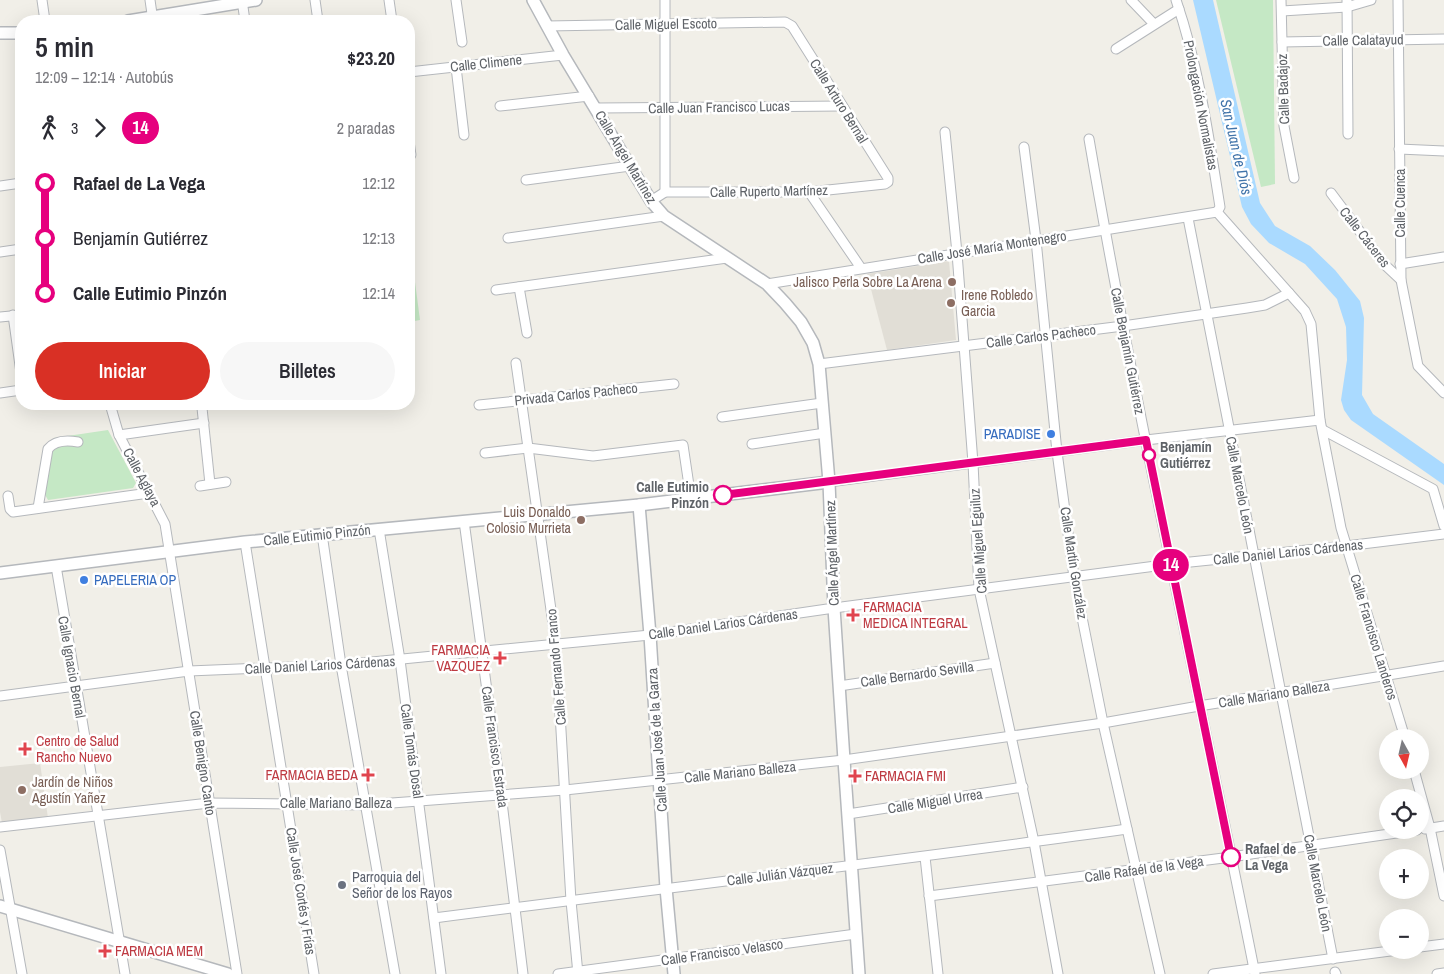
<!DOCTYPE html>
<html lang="es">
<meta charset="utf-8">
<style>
:root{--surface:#fff;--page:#f7f7f7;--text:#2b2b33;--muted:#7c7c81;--accent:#d93025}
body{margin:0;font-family:"Archivo Narrow",sans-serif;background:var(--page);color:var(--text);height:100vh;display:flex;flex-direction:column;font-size:19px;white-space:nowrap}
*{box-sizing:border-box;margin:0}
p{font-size:16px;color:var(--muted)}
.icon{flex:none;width:28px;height:28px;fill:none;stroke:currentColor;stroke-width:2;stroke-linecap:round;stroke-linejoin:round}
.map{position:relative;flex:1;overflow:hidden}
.side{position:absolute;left:15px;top:15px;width:400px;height:395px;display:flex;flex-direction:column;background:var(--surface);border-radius:20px;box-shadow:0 5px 20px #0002}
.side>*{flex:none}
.badge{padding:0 10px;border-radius:16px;font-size:18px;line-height:32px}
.needle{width:32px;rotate:172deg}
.fabs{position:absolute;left:1379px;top:729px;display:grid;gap:10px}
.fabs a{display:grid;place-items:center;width:50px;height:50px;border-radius:50%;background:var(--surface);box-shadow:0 5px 20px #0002;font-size:25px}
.map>.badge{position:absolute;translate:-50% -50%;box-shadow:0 0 0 2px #fff}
.legs{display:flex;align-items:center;gap:8px;height:55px;padding:0 20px;font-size:16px}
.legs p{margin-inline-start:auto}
.head{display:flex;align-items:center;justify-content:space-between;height:85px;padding:0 20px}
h1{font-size:28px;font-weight:600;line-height:38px}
.action{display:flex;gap:10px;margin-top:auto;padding:10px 20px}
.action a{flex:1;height:58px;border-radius:30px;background:var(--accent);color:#fff;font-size:20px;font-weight:600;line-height:58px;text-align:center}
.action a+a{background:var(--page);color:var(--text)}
ul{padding:0 20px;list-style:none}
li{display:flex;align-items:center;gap:18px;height:55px;font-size:19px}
li i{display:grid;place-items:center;width:8px;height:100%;margin:0 6px;background:currentColor}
li i::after{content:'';width:12px;height:12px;margin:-6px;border:4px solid;border-radius:50%;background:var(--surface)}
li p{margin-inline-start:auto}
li:first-child i{background:linear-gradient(#0000 50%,currentColor 0)}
li:last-child i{background:linear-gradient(currentColor 50%,#0000 0)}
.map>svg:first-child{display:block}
.education{fill:#e1ded6}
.green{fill:#c5e8c5}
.water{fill:#aadaff}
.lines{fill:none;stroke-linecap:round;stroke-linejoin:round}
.minor-casing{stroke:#b5b8bc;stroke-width:11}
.tertiary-casing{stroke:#b5b8bc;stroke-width:14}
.minor{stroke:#fff;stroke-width:9}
.tertiary{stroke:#fff;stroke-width:11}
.line-1-casing{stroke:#fff;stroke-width:11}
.line-1{stroke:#e6007e;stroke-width:8}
.education-dot{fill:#8d6e63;stroke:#fff;stroke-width:2}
.shop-dot{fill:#3f7fe0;stroke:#fff;stroke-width:2}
.stop-1-dot{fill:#fff;stroke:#e6007e;stroke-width:2.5}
.health-dot{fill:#e0444e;stroke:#fff;stroke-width:2}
.worship-dot{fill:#6b7280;stroke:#fff;stroke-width:2}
.labels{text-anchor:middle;stroke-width:5;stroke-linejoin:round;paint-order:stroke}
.street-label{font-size:14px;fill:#5f6368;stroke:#fff}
.education-label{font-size:14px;fill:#785e54;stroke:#fff;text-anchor:end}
.shop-label{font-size:14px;fill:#366cbe;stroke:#fff;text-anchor:end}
.stop-label{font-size:14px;font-weight:bold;fill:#5f6368;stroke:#fff;text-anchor:start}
.health-label{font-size:14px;fill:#be3a42;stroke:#fff;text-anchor:start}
.worship-label{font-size:14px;fill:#5b616d;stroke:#fff;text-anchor:start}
.water-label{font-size:15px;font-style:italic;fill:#4174aa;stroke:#fff}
</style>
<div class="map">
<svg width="1444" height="974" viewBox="0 0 1444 974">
<rect width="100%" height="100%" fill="#f1efe8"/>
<g class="education">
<path d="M949 261 956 340 887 350 867 274Z"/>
<path d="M40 763 48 818 2 823 0 812V767Z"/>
</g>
<g class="green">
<path d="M1216 0H1273L1275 184 1261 187Z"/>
<path d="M415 282 420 320 409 322V283Z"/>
<path d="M108 430 136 483 133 488 48 500 44 493 54 438Z"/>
</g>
<path class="water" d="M1193 0H1213L1260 203 1275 226 1310 246 1335 270 1360 301 1364 318 1362 395 1373 414 1444 464V485L1351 420 1344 410 1341 400 1347 360 1346 327 1337 299 1305 264 1269 243 1251 224 1242 207Z"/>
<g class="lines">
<defs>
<g id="minor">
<path d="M42 0 45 21"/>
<path d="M150 0 153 21"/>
<path d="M242 0 245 21"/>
<path d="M315 0 318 21"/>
<path d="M389 0 392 21"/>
<path d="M456 0 462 42"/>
<path d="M665 0V192"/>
<path d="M1131 0 1154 24"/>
<path d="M1176 0C1199 67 1209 138 1220 207L1217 212"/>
<path d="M1281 0 1284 126 1294 178"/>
<path d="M1347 0 1348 134"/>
<path d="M1398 0 1401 280 1418 366 1444 393"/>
<path d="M1282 11 1347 7 1371 0"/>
<path d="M547 26 785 22 792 26 888 178V182L885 184 809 192H665L651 201"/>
<path d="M1282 42 1444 39"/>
<path d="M1116 49 1179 9"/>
<path d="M456 67 464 135"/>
<path d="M409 72 563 55"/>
<path d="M500 106 589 96"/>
<path d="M597 108 842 106"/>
<path d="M945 132 957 253 973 463 979 589 1034 842 1058 974"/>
<path d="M1089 139C1137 419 1200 696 1255 974"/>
<path d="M409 141 411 155"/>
<path d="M1024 147 1036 240 1057 452 1074 577 1103 723 1160 974"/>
<path d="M1399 149 1444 151"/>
<path d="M526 180 630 166"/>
<path d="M0 186 21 183"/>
<path d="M809 192 861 268"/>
<path d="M1331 193 1385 265 1401 280"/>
<path d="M1217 212 1305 311 1311 324 1320 420 1341 528 1405 738"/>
<path d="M1188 218 1333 959"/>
<path d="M508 238 664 216"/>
<path d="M0 252 21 249"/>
<path d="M1400 264 1444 257"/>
<path d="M767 284 1217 212"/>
<path d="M519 287 527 333"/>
<path d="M496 290 727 258"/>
<path d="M13 315 21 373"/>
<path d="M0 317 21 315"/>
<path d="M516 363 556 645 571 901 578 974"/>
<path d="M819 364 1123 326 1247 308 1265 305 1289 293"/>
<path d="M0 393 21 390"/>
<path d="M110 404 119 435 165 524 237 974"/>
<path d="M479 405 674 384"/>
<path d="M202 408 210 484"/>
<path d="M722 417 822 403"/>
<path d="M1323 430 1433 489 1444 526"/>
<path d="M119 435 204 423"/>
<path d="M752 444 825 433"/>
<path d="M485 453 528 448 593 456 683 445 691 499"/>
<path d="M829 482 1146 440 1320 420"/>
<path d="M200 486 226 482"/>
<path d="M8 496 10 509 13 512 149 493"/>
<path d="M38 508 48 449C55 440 67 440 78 442"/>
<path d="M464 521 501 794 523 974"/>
<path d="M379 529 400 660 441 974"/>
<path d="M322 534 341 665 395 974"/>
<path d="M245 542 314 974"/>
<path d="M56 566 125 974"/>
<path d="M839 686 995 663"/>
<path d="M0 696 189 671 341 665 650 635 834 608 1171 564 1346 546 1444 534"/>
<path d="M1414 770 1430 828 1444 896"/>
<path d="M848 814 1023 787"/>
<path d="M0 827 209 803 365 805 419 801 565 790 844 760 1103 723 1199 706 1444 666"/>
<path d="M1425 829 1444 826"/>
<path d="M0 850 22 974"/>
<path d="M925 857 938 974"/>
<path d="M929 896 1231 857 1417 830"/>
<path d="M434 918C665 888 896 861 1127 829"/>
<path d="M1420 947 1444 944"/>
<path d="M1335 972 1336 974"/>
<path d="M558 974 856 934"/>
<path d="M1213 974 1398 950"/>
<path d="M1437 974 1444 973"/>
</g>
<g id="tertiary">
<path d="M533 0 563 55 651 201 664 216 767 284 785 303 801 322 813 343 819 364 829 482 834 608 844 760 859 974"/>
<path d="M128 21 256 0"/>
<path d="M0 33H21"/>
<path d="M639 505 650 635 666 888 674 974"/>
<path d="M0 573 245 542 639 505 829 482"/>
<path d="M0 906 228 974"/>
</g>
</defs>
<use href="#minor" class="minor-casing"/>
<use href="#tertiary" class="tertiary-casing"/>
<use href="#minor" class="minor"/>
<use href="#tertiary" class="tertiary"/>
</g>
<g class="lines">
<defs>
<path id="line-1" d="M723 495 1146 440 1231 857"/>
</defs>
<use href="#line-1" class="line-1-casing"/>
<use href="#line-1" class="line-1"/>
</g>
<g class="education-dot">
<circle cx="952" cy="282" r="5"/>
<circle cx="951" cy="303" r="5"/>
<circle cx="581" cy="520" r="5"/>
<circle cx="22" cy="790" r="5"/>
</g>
<g class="shop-dot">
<circle cx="1051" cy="434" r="5"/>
<circle cx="84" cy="580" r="5"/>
</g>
<g class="stop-1-dot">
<circle cx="1149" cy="455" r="6"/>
<circle cx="723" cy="495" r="9"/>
<circle cx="1231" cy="857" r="9"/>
</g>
<g class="health-dot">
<path d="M850.5 607.5h5v5h5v5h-5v5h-5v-5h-5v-5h5z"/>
<path d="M497.5 650.5h5v5h5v5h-5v5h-5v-5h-5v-5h5z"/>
<path d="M22.5 741.5h5v5h5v5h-5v5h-5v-5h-5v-5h5z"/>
<path d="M365.5 767.5h5v5h5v5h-5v5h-5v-5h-5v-5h5z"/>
<path d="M852.5 768.5h5v5h5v5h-5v5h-5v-5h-5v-5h5z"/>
<path d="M102.5 943.5h5v5h5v5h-5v5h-5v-5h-5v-5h5z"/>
</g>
<circle class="worship-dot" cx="342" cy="885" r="5"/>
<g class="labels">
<g class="street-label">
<text transform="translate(666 24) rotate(-1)" y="5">Calle Miguel Escoto</text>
<text transform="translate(1363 40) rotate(-1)" y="5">Calle Calatayud</text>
<text transform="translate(486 63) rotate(-6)" y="5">Calle Climene</text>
<text transform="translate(1283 89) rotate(-92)" y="5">Calle Badajoz</text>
<text transform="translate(839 101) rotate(58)" y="5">Calle Arturo Bernal</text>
<text transform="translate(1201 105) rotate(79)" y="5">Prolongación Normalistas</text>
<text transform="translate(719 107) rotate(-1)" y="5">Calle Juan Francisco Lucas</text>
<text transform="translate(626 157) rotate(59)" y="5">Calle Ángel Martínez</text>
<text transform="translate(769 191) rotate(-1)" y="5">Calle Ruperto Martínez</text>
<text transform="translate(1400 203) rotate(-90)" y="5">Calle Cuenca</text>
<text transform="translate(1365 237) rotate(52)" y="5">Calle Cáceres</text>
<text transform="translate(992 247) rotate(-9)" y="5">Calle José María Montenegro</text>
<text transform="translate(1041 336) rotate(-7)" y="5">Calle Carlos Pacheco</text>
<text transform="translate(1128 351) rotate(79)" y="5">Calle Benjamín Gutiérrez</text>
<text transform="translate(576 394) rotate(-6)" y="5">Privada Carlos Pacheco</text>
<text transform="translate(142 477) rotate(62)" y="5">Calle Aglaya</text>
<text transform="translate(1240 485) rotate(79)" y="5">Calle Marcelo León</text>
<text transform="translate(317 535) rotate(-6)" y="5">Calle Eutimio Pinzón</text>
<text transform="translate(978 541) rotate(-94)" y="5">Calle Miguel Eguiluz</text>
<text transform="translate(1288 552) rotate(-6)" y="5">Calle Daniel Larios Cárdenas</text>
<text transform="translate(832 553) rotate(-92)" y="5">Calle Ángel Martínez</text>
<text transform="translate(1074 563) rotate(81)" y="5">Calle Martín González</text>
<text transform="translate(723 624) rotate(-8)" y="5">Calle Daniel Larios Cárdenas</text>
<text transform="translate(1374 637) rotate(73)" y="5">Calle Francisco Landeros</text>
<text transform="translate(320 665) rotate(-3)" y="5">Calle Daniel Larios Cárdenas</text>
<text transform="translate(72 667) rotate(80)" y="5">Calle Ignacio Bernal</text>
<text transform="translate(556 667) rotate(-95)" y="5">Calle Fernando Franco</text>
<text transform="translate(917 674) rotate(-8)" y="5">Calle Bernardo Sevilla</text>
<text transform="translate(1274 694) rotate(-9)" y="5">Calle Mariano Balleza</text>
<text transform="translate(657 740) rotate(-94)" y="5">Calle Juan José de la Garza</text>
<text transform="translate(495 747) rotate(82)" y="5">Calle Francisco Estrada</text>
<text transform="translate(412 751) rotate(82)" y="5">Calle Tomás Dosal</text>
<text transform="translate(203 763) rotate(81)" y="5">Calle Benigno Canto</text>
<text transform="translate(740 772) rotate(-6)" y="5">Calle Mariano Balleza</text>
<text transform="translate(935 801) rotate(-9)" y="5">Calle Miguel Urrea</text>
<text x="336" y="808">Calle Mariano Balleza</text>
<text transform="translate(1144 869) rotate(-8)" y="5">Calle Rafaél de la Vega</text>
<text transform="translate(780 874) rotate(-7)" y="5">Calle Julián Vázquez</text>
<text transform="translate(1318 883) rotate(79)" y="5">Calle Marcelo León</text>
<text transform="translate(301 891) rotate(81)" y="5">Calle José Cortés y Frías</text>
<text transform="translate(722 952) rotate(-8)" y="5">Calle Francisco Velasco</text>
</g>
<g class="education-label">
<text x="942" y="287">Jalisco Perla Sobre La Arena</text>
<text x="961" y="300" text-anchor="start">Irene Robledo<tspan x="961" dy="16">Garcia</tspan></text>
<text x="571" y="517">Luis Donaldo<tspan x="571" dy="16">Colosio Murrieta</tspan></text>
<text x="32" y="787" text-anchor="start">Jardín de Niños<tspan x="32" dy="16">Agustín Yañez</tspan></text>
</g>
<g class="shop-label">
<text x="1041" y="439">PARADISE</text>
<text x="94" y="585" text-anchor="start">PAPELERIA OP</text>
</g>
<g class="stop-label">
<text x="1160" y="452">Benjamín<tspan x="1160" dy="16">Gutiérrez</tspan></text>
<text x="709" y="492" text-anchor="end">Calle Eutimio<tspan x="709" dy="16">Pinzón</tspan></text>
<text x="1245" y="854">Rafael de<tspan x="1245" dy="16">La Vega</tspan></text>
</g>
<g class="health-label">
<text x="863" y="612">FARMACIA<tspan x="863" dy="16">MEDICA INTEGRAL</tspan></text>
<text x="490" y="655" text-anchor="end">FARMACIA<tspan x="490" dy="16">VAZQUEZ</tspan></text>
<text x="36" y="746">Centro de Salud<tspan x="36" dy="16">Rancho Nuevo</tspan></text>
<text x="358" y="780" text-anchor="end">FARMACIA BEDA</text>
<text x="865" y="781">FARMACIA FMI</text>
<text x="115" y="956">FARMACIA MEM</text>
</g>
<g class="worship-label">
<text x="352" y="882">Parroquia del<tspan x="352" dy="16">Señor de los Rayos</tspan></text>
</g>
<g class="water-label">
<text transform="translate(1236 147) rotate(77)" y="5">San Juan de Diós</text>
</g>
</g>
</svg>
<div class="fabs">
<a><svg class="needle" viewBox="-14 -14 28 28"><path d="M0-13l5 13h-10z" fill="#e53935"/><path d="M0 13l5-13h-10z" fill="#7c7c81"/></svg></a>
<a><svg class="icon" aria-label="locate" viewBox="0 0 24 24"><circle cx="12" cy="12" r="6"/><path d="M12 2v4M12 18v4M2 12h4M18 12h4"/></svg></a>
<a>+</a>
<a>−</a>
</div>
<b class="badge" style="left:1171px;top:565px;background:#e6007e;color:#fff">14</b>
<section class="side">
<div class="head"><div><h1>5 min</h1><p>12:09 – 12:14 · Autobús</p></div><b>$23.20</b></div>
<div class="legs"><svg class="icon" aria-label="walk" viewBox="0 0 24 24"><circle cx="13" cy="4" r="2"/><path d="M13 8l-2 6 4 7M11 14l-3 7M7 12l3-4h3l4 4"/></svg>3<svg class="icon" aria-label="forward" viewBox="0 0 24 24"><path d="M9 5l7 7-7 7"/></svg><b class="badge" style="background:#e6007e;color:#fff">14</b><p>2 paradas</p></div>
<ul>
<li><i style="color:#e6007e"></i><b>Rafael de La Vega</b><p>12:12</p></li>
<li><i style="color:#e6007e"></i><span>Benjamín Gutiérrez</span><p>12:13</p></li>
<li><i style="color:#e6007e"></i><b>Calle Eutimio Pinzón</b><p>12:14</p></li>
</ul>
<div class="action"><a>Iniciar</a><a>Billetes</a></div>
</section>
</div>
